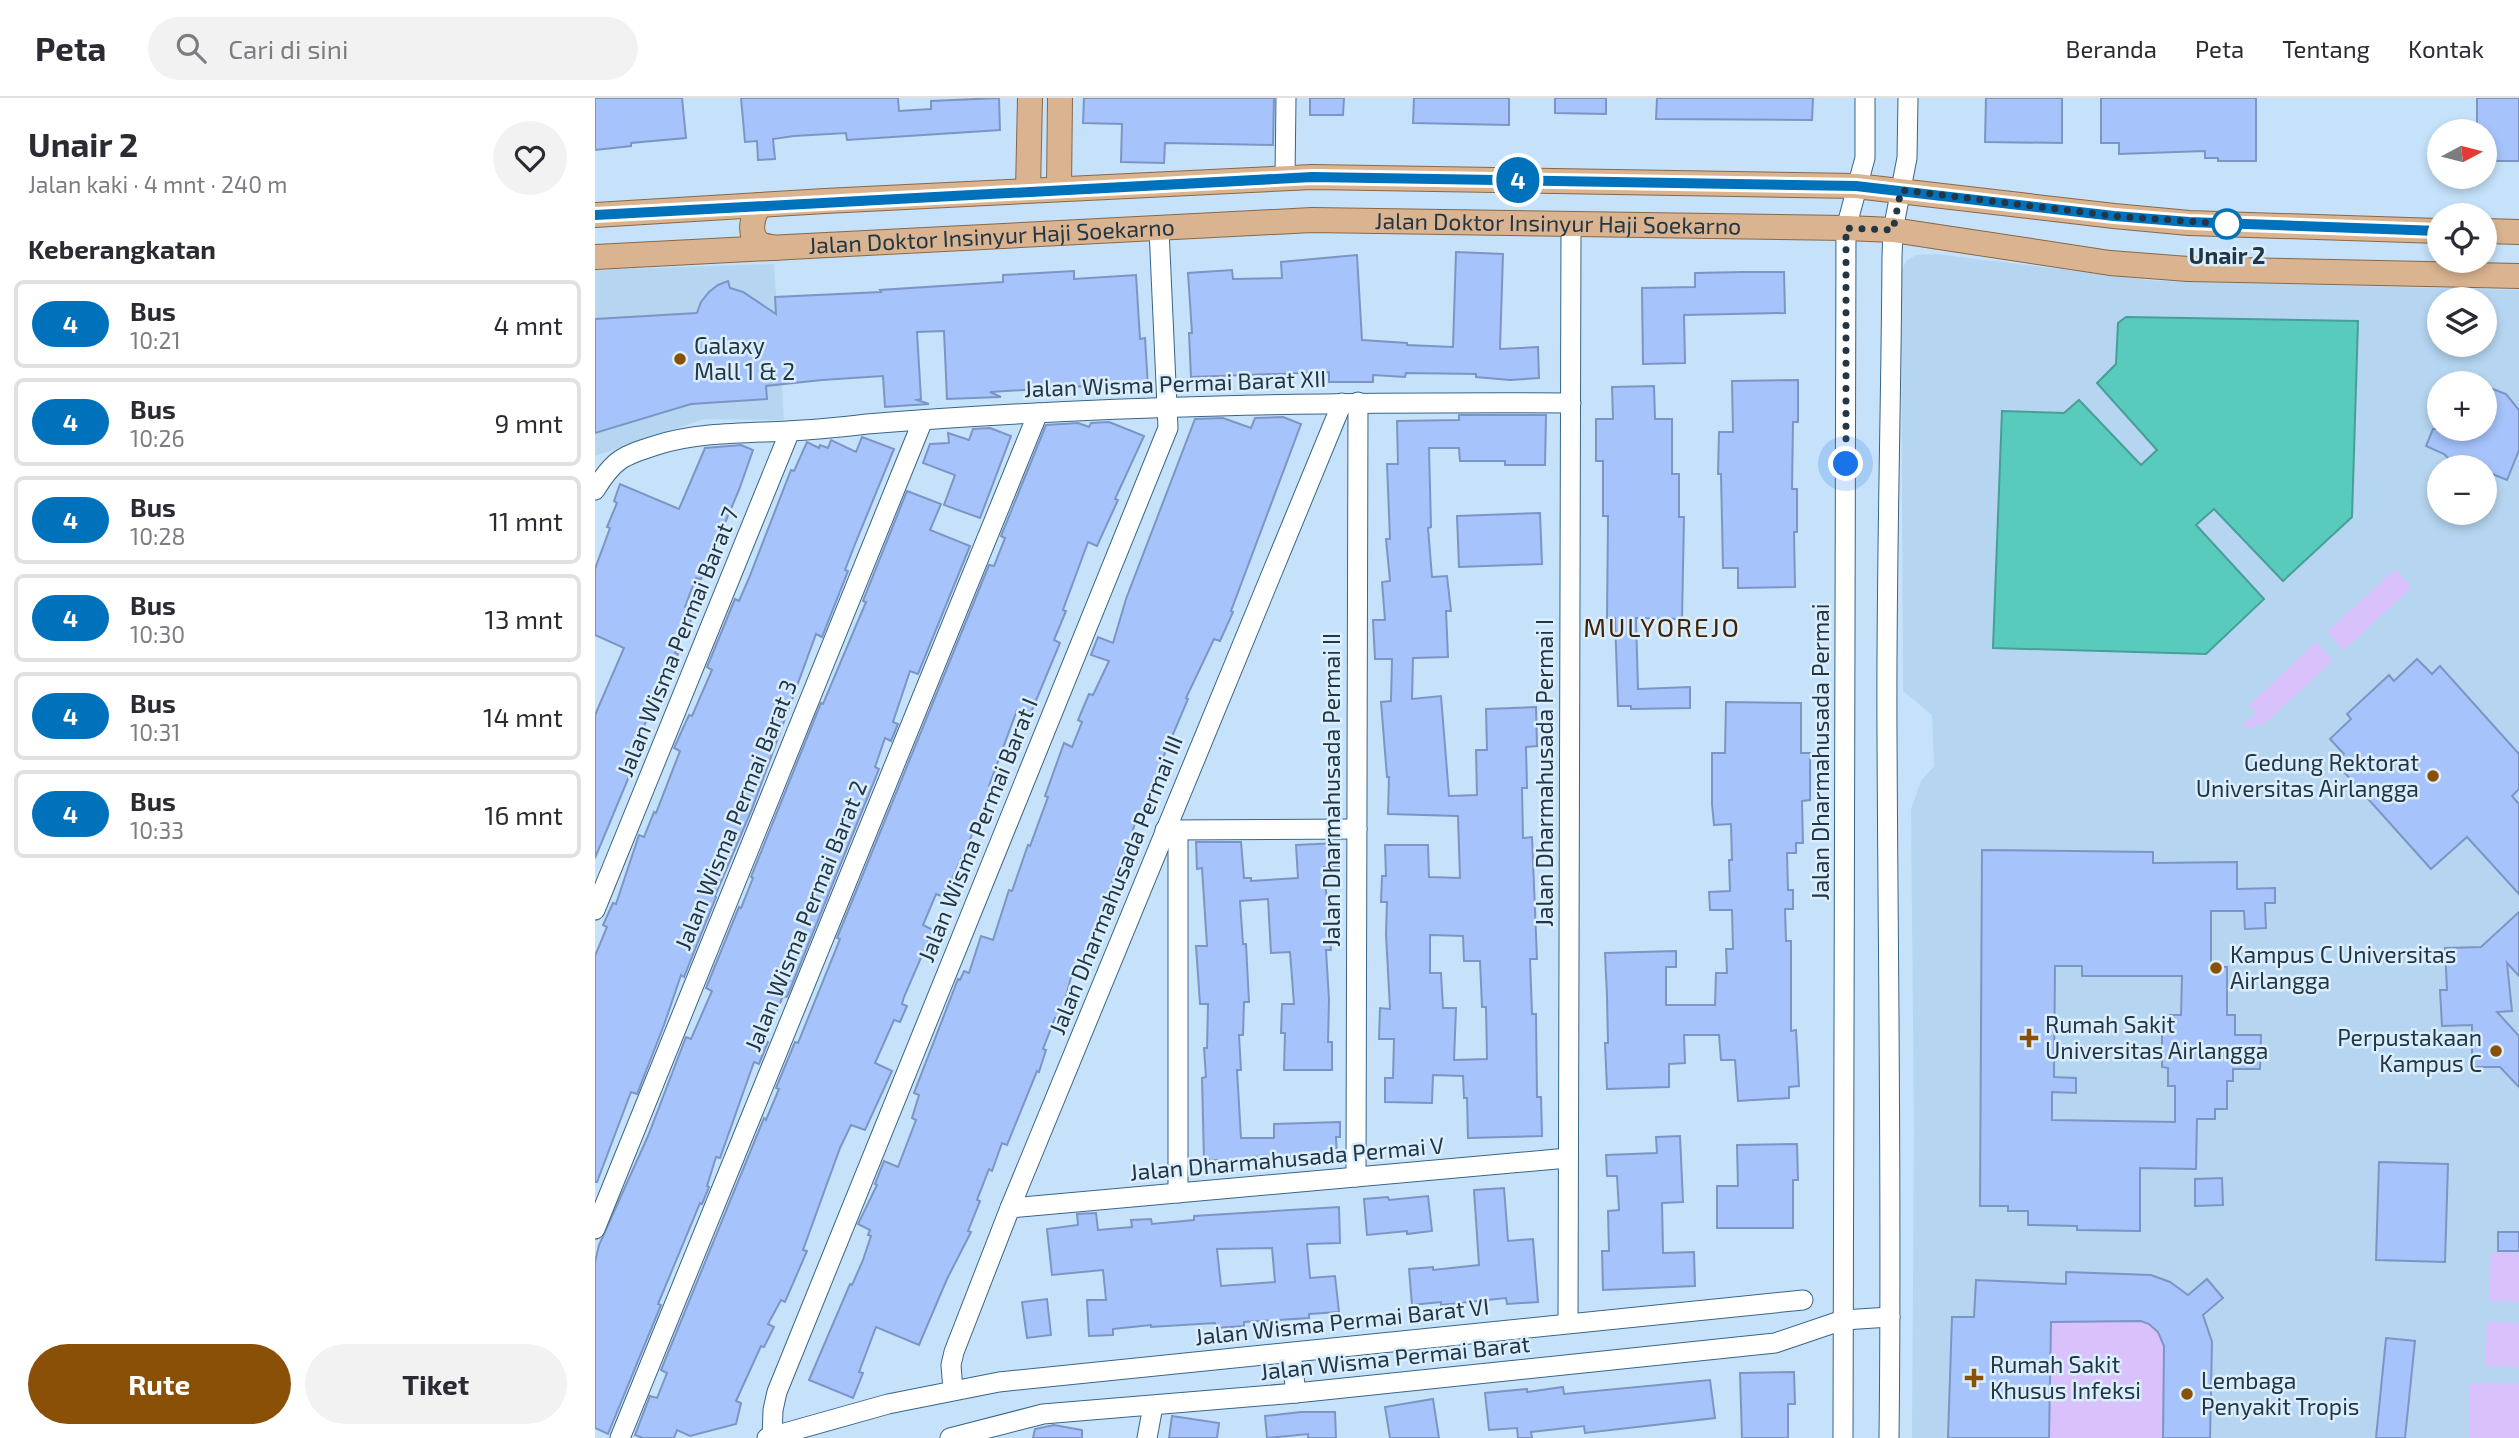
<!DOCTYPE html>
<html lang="id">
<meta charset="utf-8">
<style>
:root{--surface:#fff;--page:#f2f2f3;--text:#2b2b33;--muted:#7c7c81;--line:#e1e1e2;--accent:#8a5008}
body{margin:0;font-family:"Exo 2",sans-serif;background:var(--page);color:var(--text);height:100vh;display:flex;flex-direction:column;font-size:26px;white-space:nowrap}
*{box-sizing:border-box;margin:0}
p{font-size:23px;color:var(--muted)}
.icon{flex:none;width:38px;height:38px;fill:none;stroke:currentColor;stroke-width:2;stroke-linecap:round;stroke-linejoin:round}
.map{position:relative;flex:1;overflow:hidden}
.drawer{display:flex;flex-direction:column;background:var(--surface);width:595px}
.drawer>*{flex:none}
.badge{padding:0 14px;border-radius:23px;font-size:24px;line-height:46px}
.needle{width:46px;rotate:83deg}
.controls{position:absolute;left:1832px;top:21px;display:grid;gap:14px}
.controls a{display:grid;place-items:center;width:70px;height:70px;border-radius:50%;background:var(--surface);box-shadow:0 4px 10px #0003;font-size:35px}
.you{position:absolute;width:35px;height:35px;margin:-18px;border:5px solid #fff;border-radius:50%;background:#1a73e8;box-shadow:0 0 0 10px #1a73e833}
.map>.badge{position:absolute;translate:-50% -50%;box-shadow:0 0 0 4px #fff}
h2{padding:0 28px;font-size:26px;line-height:63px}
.round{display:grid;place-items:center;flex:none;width:74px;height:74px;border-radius:37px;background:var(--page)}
.head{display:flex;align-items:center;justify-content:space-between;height:119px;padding:0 28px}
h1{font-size:33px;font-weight:700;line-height:52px}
.primary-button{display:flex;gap:14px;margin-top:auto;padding:14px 28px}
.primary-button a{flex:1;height:80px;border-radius:42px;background:var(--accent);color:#fff;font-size:28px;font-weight:700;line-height:80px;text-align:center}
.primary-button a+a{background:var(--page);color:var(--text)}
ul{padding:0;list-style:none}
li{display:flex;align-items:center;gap:21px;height:88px;margin:0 14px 10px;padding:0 14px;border:4px solid var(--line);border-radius:10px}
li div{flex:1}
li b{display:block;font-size:26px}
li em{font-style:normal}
li .badge{min-width:77px;font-weight:700;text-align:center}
header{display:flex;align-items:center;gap:42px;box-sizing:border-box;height:98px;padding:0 35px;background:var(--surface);border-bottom:2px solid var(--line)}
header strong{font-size:33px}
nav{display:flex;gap:38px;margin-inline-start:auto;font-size:24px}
.search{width:490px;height:63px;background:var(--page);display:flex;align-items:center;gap:18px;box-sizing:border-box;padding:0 24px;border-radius:38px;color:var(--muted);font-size:26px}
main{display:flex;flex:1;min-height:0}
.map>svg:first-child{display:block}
.built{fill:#b5d5f0;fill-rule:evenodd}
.green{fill:#d9c1fc}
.water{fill:#59cbbc;stroke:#489e98;stroke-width:2}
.building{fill:#a6c3fb;stroke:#7d95c4;stroke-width:2;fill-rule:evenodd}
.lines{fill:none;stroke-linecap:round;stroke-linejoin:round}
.minor-casing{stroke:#386588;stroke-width:21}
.major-casing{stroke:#896746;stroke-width:26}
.minor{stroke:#fff;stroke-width:19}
.major{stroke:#dab490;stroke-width:24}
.line-casing{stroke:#fff;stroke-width:16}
.line{stroke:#0072bc;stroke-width:10}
.walk{stroke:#223645;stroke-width:7;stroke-dasharray:0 12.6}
.stop-dot{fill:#fff;stroke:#0072bc;stroke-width:3.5}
.poi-dot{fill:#8a5008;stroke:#dbeefe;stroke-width:2.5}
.labels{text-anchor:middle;stroke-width:5;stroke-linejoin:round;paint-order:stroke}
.street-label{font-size:23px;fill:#223645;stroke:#dbeefe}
.stop-label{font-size:23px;font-weight:bold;fill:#223645;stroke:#dbeefe}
.poi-label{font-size:23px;fill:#223645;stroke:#dbeefe;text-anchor:start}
.quarter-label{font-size:26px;letter-spacing:2px;fill:#3f2304;stroke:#dbeefe}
</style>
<header>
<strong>Peta</strong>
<div class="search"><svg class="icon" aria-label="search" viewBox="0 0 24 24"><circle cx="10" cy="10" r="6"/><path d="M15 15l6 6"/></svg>Cari di sini</div>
<nav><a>Beranda</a><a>Peta</a><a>Tentang</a><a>Kontak</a></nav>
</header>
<main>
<section class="drawer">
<div class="head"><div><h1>Unair 2</h1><p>Jalan kaki · 4 mnt · 240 m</p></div><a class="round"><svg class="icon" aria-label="heart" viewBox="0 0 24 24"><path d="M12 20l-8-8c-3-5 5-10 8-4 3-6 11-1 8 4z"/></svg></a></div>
<h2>Keberangkatan</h2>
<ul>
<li><span class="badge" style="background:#0072bc;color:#fff">4</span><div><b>Bus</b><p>10:21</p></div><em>4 mnt</em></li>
<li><span class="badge" style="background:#0072bc;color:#fff">4</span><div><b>Bus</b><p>10:26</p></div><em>9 mnt</em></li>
<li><span class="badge" style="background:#0072bc;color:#fff">4</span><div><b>Bus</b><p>10:28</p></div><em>11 mnt</em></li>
<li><span class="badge" style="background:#0072bc;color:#fff">4</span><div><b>Bus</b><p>10:30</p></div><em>13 mnt</em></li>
<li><span class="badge" style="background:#0072bc;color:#fff">4</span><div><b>Bus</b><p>10:31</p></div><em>14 mnt</em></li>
<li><span class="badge" style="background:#0072bc;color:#fff">4</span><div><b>Bus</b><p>10:33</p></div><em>16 mnt</em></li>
</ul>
<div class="primary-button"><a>Rute</a><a>Tiket</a></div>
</section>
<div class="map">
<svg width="1924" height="1340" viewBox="0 0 1924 1340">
<rect width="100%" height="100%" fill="#c5e2fa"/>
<g class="built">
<path d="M1340 156 1561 183 1924 192V1340H1317L1319 1030 1316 711 1326 683 1339 668 1337 617 1308 593 1306 174 1311 163 1321 157ZM1844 201H1890V247H1844ZM1844 285H1890V331H1844ZM1844 369H1890V415H1844Z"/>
<path d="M179 166 189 322 109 321 0 358V172Z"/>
</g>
<g class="green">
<path d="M1800 471 1815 487V491L1749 552 1732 534Z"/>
<path d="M1721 544 1738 563 1670 625 1651 631 1648 627 1661 615 1654 607Z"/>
<path d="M1896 1154 1924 1155V1204L1894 1203Z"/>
<path d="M1546 1223C1554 1226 1564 1232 1567 1240 1573 1254 1568 1320 1568 1340H1454L1456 1224Z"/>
<path d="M1892 1224 1924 1225V1269L1890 1268Z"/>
<path d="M1875 1285 1924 1286V1340H1874Z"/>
</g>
<path class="water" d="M1531 219 1763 223 1757 419 1688 483 1619 411 1601 427 1669 501 1611 556 1398 550 1407 313 1469 315 1484 302 1546 367 1562 352 1502 285 1521 266 1523 225Z"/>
<g class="building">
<path d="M0 0H87L91 40 36 45V48L0 52Z"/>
<path d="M146 0H303L304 13 336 11V3L404 0 405 32 252 42 251 35 199 38 178 41 180 61 163 62 162 43 150 44Z"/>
<path d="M489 0H679L678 47 570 45 569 65 526 64 527 26 488 25Z"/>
<path d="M715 0H749L748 17H715Z"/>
<path d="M819 0H914V27L818 25Z"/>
<path d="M960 0H1011V16L960 15Z"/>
<path d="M1062 0H1218L1217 22 1061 21Z"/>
<path d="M1391 0H1467V45L1390 44Z"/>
<path d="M1506 0H1661V63H1623V60H1610V53L1524 56V45H1506Z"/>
<path d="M1882 0H1924V63H1899V56H1890V33H1882Z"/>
<path d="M861 154 908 156 905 251 943 249 944 280 915 282 881 279V276L811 275 810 279 778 277V284H734V274L596 279 594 235H597L593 175 637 172 638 181 687 180 686 164 762 157 767 242 812 245V247L858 249Z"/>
<path d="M479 173V181L541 177 545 241 550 240 553 289 493 293 492 288 395 294 406 299 352 301 349 233 322 234 326 301 322 302 334 306 290 309 288 278 227 282 171 288 172 301 96 306 0 335V221L102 215 106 204 114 194 123 187 133 183 135 190 148 194 181 216 180 199 286 194 285 192 408 184V177Z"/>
<path d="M1148 174H1189L1190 215 1089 217 1090 265 1048 266 1047 190 1100 189V175Z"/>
<path d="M1203 282V324H1198L1197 391H1202V434H1199L1200 489 1143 490V470H1128L1126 376H1123L1124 334H1138L1137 283Z"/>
<path d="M1059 288 1060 321H1077V376H1084V419H1089L1087 521 1041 520 1043 591 1095 589V610L1036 611V608H1023L1020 520H1012L1013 418H1008V363H1001V321H1018L1017 289Z"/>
<path d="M1890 288 1911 296 1924 312V352L1912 382 1890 373V369H1862L1849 356 1831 348 1838 331H1890Z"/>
<path d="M864 317H951L950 367H910V363H865L864 350H834L836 429 833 430 837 479 852 478 856 513H851L853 559 818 560 817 601 846 598 854 698 882 697 881 652H892L891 611 941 609 942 648 931 649 932 690H927L928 740 937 739 942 861H935L937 916H941L942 999H946L947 1038 873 1040 872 1000H869L868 978 838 977 837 1005 790 1004V980H798L799 941H784L785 910 795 911 791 836 792 804H786L787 778H791L790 747H833L834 779 865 780 863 718 793 716 794 679H792L786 604 796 603 797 561H780L778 522H790L787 484 795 483 791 441H795L792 366H803L802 323 864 322ZM835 837 868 838 869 863H885L887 909H891L892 961 859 962 861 910H848L846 875H835Z"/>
<path d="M688 319 706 326 636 513 638 514 625 543 619 541 591 600 593 601 567 662 546 717 543 716 526 769 523 768 495 846 493 845 484 870 479 868 470 902 463 921 460 920 448 951 451 952 444 974 442 973 412 1047 407 1045 397 1073 394 1071 382 1102 385 1103 373 1133 376 1134 352 1181 324 1247 281 1229 264 1274 268 1275 258 1300 214 1282 255 1186 257 1187 268 1162 276 1138 273 1137 275 1132 263 1126 282 1087 280 1086 289 1063 303 1069 321 1022 317 1020 324 997 319 995 363 881 365 882 369 873 374 875 386 838 398 842 414 792 417 793 433 747 435 748 453 699 450 698 469 645 477 649 487 624 483 622 494 596 498 597 514 563 496 557 503 539 518 545 531 501 600 321 628 320 656 330 660 320Z"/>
<path d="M514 324 549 338 520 401 523 402 502 448 493 444 468 512 471 513 459 542 465 545 435 617 422 612 394 688 399 690 386 722 381 733 379 732 349 799 341 796 328 827 338 832 309 899 307 906 312 908 305 924 299 922 280 965 297 973 270 1032 256 1027 245 1050 208 1152 212 1153 190 1204 186 1202 173 1226 179 1229 169 1249 166 1248 141 1303 146 1305 141 1326 95 1338 82 1332 79 1340H48L40 1337 55 1298 62 1300 72 1275 66 1272 169 1020 171 1022 184 991 181 990 200 944 203 945 245 841 242 840 394 467 399 468 410 440 406 438 451 327 483 325 494 329 496 325Z"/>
<path d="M395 330 416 338 385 420 349 407 360 377 328 365 335 346 354 345 353 335 374 342 378 331Z"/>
<path d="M267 339 299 351 260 446 250 472 253 473 227 539 221 536 157 711 120 798 121 799 89 879 86 877 69 927 42 996 36 994 2 1084H0V858L12 829 8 827 18 805 21 806 44 737 49 739 59 714 61 715 85 653 79 650 94 617 97 618 117 572 112 569 140 501 144 503 154 480 196 372 199 373 212 344 224 350 225 347 233 350 236 342 261 354Z"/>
<path d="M146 347 158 352 144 392 106 481 101 480 90 509 100 514 80 555 83 556 73 579 69 577 43 644 46 646 36 669H38L0 760V617L29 550 0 537V471L15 430 12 429 22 405 19 403 25 386 84 411 110 350Z"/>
<path d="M312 393 346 406 335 432 375 448 323 576 315 573 298 624 303 626 296 643 290 640 280 669 284 671 192 899 188 898 170 943 173 944 164 966 159 964 125 1060 121 1059 112 1088 114 1089 107 1106 105 1105 63 1206 66 1207 13 1336 0 1330V1164L4 1147 53 1038 91 939 96 941 117 893 111 890 144 809 146 810 158 780 156 779 226 605 228 606 271 504 268 503Z"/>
<path d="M945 415 947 466 864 469 862 418Z"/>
<path d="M1822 561 1837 576 1845 568 1924 656V691L1917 698 1924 706V796L1872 739 1836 771 1740 664 1749 656 1735 641 1756 621 1752 616 1794 577 1799 583Z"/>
<path d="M1131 604 1206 605V655H1215V702L1207 703 1208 745H1201V755H1192L1193 792H1198V811H1190L1191 843H1196V933L1201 932 1204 988 1194 989V1000L1143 1003 1140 962H1126L1124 937H1089L1090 965 1074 966V989L1012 991 1010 945H1013L1012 898 1010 855 1081 853V869H1071V907H1120L1121 875H1132L1131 851H1138L1137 812H1115L1114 794 1135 793 1134 762H1137L1136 726 1119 727 1117 706V655H1130Z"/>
<path d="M601 744H646L649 780H656V783L703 780 701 747 743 745 744 768 729 769 736 852H731L734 902 733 944H737V972H689L690 935H686L687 906H699L695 854 676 855 673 801 645 803 648 846H651L654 904H649L648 937H644L646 972H642L646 1040H679V1026L745 1024V1039H741L742 1057 657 1059V1062H609L607 980 611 979 609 950H612L613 906H605L601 848H612L607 770 602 771Z"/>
<path d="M1387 752 1558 754V765L1642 764V791L1680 790V805H1670L1671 830 1650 831 1649 813H1616V869H1632V917H1640V937H1666L1665 971H1638V983H1632V1011H1620V1021H1602L1601 1071 1545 1070V1133L1482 1132V1128L1433 1127V1113H1413V1108H1385ZM1460 868H1487V878H1587L1586 917H1575V933H1567V969L1573 970V988H1580V1024L1457 1022V994L1481 995V980L1459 979Z"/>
<path d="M1924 814V878L1912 865 1917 913 1902 914 1924 938V989L1905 969H1877V927L1847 928 1845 892H1852L1850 850 1886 849Z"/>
<path d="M1085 1038 1088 1104 1067 1105 1068 1155 1099 1154 1100 1188 1008 1192 1007 1153H1014L1013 1113 1024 1112 1022 1078H1012L1011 1057 1062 1055 1061 1039Z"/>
<path d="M1202 1046 1203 1082H1198V1130H1122V1088H1143L1142 1047Z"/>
<path d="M1784 1064 1853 1066 1850 1164 1781 1162Z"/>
<path d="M1627 1080 1628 1107 1600 1108V1081Z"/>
<path d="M909 1090 913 1143 938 1141 943 1204 912 1206 911 1200 846 1207V1204L817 1207 814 1171 838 1169V1172L884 1167 879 1092Z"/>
<path d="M833 1098 837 1133 812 1136V1133L772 1137 769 1101 793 1099 794 1102Z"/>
<path d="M744 1109 745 1145 712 1146 715 1180 740 1178 744 1214 714 1216V1220L649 1224V1228L621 1230 620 1225 556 1229V1227L518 1231V1237L494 1238 492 1202H511L508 1172 457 1177 452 1131 483 1127 482 1116 501 1115 503 1132 537 1129 536 1122 556 1121 557 1126 599 1122V1118ZM677 1150 680 1184 626 1188 622 1151Z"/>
<rect x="1903" y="1134" width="21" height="19"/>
<path d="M1471 1174 1556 1177 1575 1184 1593 1197 1612 1181 1628 1200 1608 1217 1617 1244 1615 1340H1568L1569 1248 1563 1234 1554 1226 1546 1223 1456 1224 1454 1340H1353L1357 1219H1379L1381 1182 1471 1186Z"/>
<path d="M452 1201 456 1237 432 1240 427 1204Z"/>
<path d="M1791 1240 1820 1243 1810 1340H1781Z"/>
<path d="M1199 1274 1200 1306H1193V1340H1147L1145 1275Z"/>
<path d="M1115 1282 1120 1320 990 1335 989 1328 936 1334 937 1340H923L922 1330 894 1332 890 1295 932 1291V1294L968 1289 969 1296Z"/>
<path d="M838 1301 844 1340H795L790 1309Z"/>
<path d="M706 1314H740L741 1340H713V1336L672 1340 670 1318Z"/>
<path d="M577 1318 624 1325 622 1340H574Z"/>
<path d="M459 1327 487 1332V1340H438L440 1331Z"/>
</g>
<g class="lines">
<defs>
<g id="minor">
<path d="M690 79 691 0"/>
<path d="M0 392C19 361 27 358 62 347 103 334 150 335 193 333 219 332 246 329 272 326 506 307 741 304 976 305"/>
<path d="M570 732 762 731"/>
<path d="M0 812 195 333"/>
<path d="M761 1079 763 304"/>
<path d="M583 1095V732"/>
<path d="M415 1110 973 1060"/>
<path d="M0 1131 328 322"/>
<path d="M973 1224 976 126"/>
<path d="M696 1255 701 1295"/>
<path d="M358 1292 356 1267 359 1254 415 1110 747 305"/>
<path d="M25 1340 443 315"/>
<path d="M172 1340 293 1306 404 1284 1208 1202"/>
<path d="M177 1340 178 1312 182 1294 573 330 564 131"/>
<path d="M355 1340 448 1316 701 1295 1180 1245 1248 1222 1295 1219"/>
<path d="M552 1340 558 1308"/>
<path d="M1248 1340 1251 130 1270 60V0"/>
<path d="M1294 1340C1297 1105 1293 869 1292 634 1291 476 1296 317 1297 159L1298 132 1312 60 1313 0"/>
</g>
<g id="major">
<path d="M464 91 465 0"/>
<path d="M433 92 435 0"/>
<path d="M165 107C158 116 152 136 164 145 168 148 176 149 181 150"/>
<path d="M0 117 230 103 717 79 1261 88 1519 118 1594 125 1844 133"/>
<path d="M1890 133 1924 134"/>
<path id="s1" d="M0 159 717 122 1251 130 1298 132 1515 165 1593 171 1924 178"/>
</g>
</defs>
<use href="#minor" class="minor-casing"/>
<use href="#major" class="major-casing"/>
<use href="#minor" class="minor"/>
<use href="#major" class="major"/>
</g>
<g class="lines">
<defs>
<path id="line" d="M0 117 717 79 1261 88 1519 118 1594 124 1844 133"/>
</defs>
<use href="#line" class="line-casing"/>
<use href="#line" class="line"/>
<path class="walk" d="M1251 366V130L1298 132 1306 92 1519 118 1632 126"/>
</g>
<circle class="stop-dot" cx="1632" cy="126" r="14"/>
<g class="poi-dot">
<circle cx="85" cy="261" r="7"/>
<circle cx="1838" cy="678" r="7"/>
<circle cx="1621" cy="870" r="7"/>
<path d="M1430.5 929.5h7v7h7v7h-7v7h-7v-7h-7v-7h7z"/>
<circle cx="1901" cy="953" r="7"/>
<path d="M1375.5 1269.5h7v7h7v7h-7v7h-7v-7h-7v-7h7z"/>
<circle cx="1592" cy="1296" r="7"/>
</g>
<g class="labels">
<g class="street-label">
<text dy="8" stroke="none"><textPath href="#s1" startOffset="964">Jalan Doktor Insinyur Haji Soekarno</textPath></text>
<text dy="8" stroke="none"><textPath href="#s1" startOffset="397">Jalan Doktor Insinyur Haji Soekarno</textPath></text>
<text transform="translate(580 286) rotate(-2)" y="8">Jalan Wisma Permai Barat XII</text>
<text transform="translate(83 544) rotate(-68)" y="8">Jalan Wisma Permai Barat 7</text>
<text transform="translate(1226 654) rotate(-90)" y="8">Jalan Dharmahusada Permai</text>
<text transform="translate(950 675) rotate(-90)" y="8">Jalan Dharmahusada Permai I</text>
<text transform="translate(737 692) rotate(-90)" y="8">Jalan Dharmahusada Permai II</text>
<text transform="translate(141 717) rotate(-68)" y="8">Jalan Wisma Permai Barat 3</text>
<text transform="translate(383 732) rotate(-68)" y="8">Jalan Wisma Permai Barat I</text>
<text transform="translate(521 787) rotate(-68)" y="8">Jalan Dharmahusada Permai III</text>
<text transform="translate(211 818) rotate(-68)" y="8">Jalan Wisma Permai Barat 2</text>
<text transform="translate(692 1061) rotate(-5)" y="8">Jalan Dharmahusada Permai V</text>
<text transform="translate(747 1224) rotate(-6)" y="8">Jalan Wisma Permai Barat VI</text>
<text transform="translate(800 1260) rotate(-6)" y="8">Jalan Wisma Permai Barat</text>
</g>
<g class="stop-label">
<text x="1632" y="166">Unair 2</text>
</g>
<g class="poi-label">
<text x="99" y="256">Galaxy<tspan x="99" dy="26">Mall 1 &amp; 2</tspan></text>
<text x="1824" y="673" text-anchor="end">Gedung Rektorat<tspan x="1824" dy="26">Universitas Airlangga</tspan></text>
<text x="1635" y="865">Kampus C Universitas<tspan x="1635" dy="26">Airlangga</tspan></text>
<text x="1450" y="935">Rumah Sakit<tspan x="1450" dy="26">Universitas Airlangga</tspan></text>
<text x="1887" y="948" text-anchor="end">Perpustakaan<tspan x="1887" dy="26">Kampus C</tspan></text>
<text x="1395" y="1275">Rumah Sakit<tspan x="1395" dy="26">Khusus Infeksi</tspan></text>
<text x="1606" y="1291">Lembaga<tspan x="1606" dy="26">Penyakit Tropis</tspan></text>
</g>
<g class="quarter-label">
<text x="1067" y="539">MULYOREJO</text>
</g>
</g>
</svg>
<div class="controls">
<a><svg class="needle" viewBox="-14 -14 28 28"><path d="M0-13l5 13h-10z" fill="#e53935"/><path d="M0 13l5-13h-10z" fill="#7c7c81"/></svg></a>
<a><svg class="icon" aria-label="locate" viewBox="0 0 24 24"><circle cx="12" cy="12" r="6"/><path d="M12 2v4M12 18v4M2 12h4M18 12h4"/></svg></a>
<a><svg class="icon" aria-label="layers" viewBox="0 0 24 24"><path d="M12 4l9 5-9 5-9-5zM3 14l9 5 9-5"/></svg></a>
<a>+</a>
<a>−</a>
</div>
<div class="you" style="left:1251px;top:366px"></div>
<b class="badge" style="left:923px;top:82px;background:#0072bc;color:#fff">4</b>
</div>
</main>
